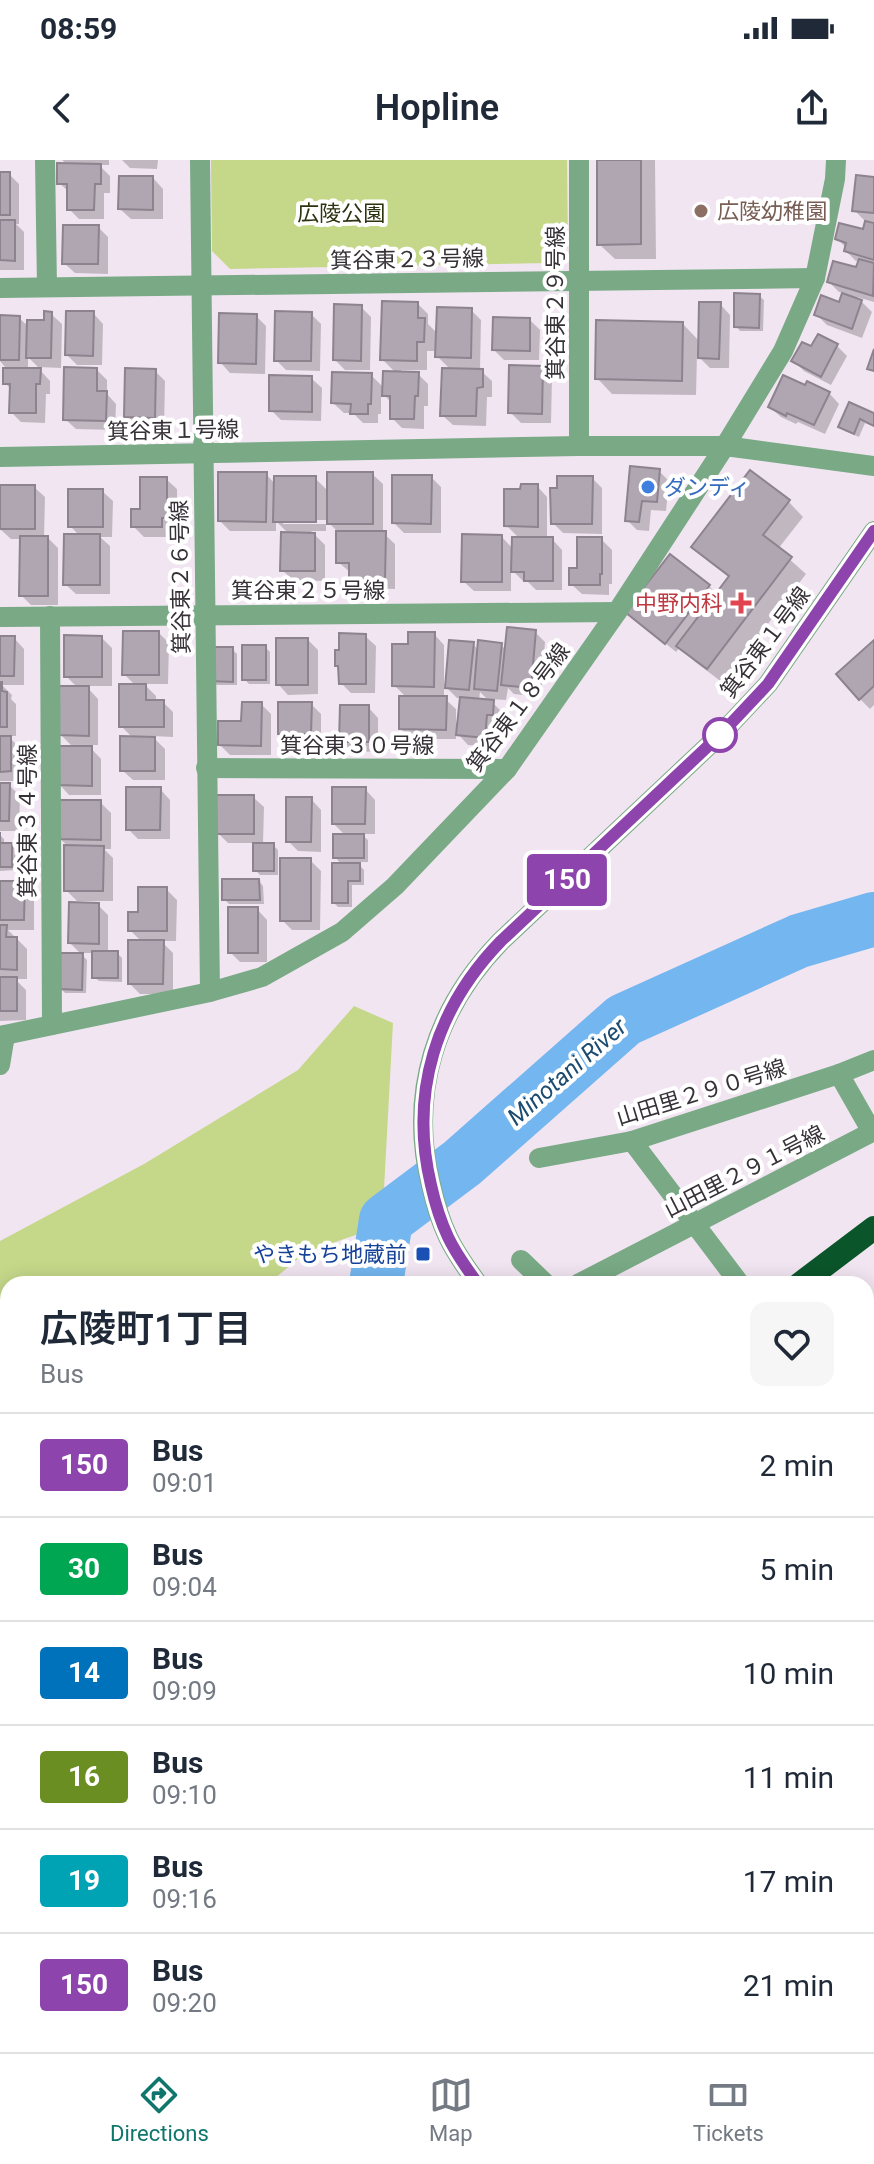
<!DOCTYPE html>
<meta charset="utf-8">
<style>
:root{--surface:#fff;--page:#f6f6f7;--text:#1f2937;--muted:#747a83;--line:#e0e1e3;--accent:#0f766e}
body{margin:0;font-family:Roboto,"Noto Sans JP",sans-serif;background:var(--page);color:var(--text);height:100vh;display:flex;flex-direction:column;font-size:30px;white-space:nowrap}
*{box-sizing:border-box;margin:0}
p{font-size:26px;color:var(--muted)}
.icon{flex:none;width:44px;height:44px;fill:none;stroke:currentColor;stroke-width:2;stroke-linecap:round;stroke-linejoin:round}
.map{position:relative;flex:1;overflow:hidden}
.drawer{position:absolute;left:0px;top:1116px;width:874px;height:776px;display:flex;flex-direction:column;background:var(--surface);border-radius:24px 24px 0 0;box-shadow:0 4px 20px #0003}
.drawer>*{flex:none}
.badge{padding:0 16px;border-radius:6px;font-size:28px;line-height:52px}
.map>.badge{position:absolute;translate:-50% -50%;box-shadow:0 0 0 4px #fff}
.round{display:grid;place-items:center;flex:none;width:84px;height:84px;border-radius:16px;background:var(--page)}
.head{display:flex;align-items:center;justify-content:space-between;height:136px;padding:0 40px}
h1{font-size:38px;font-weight:600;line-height:60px}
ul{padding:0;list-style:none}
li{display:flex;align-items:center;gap:24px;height:104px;padding:0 40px;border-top:2px solid var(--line)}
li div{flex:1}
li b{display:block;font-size:30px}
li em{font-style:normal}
li .badge{min-width:88px;font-weight:700;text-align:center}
.status{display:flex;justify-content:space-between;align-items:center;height:56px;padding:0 40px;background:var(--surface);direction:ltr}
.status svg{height:22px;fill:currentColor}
header{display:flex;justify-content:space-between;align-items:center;height:104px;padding:0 40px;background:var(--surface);font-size:36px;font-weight:600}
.menu{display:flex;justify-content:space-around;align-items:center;height:112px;border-top:2px solid var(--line);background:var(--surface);font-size:22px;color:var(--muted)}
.menu a{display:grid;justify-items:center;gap:4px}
.menu .active{color:var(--accent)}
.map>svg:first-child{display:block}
.green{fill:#c5d889}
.shadow{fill:#0003;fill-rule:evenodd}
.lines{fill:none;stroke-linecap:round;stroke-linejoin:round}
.river{stroke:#74b6ef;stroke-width:54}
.building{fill:#b0a6b2;stroke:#8d838f;stroke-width:2}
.minor{stroke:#79aa85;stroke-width:20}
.highway{stroke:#0b552a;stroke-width:24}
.line-casing{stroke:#fff;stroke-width:18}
.line{stroke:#8e44ad;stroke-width:12}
.education-dot{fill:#8d6e63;stroke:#fff;stroke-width:3}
.shop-dot{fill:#3f7fe0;stroke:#fff;stroke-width:3}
.health-dot{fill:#e0444e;stroke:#fff;stroke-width:3}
.stop-dot{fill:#fff;stroke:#8e44ad;stroke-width:4}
.transit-dot{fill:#1a4fb4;stroke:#fff;stroke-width:3}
.labels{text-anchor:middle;stroke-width:8;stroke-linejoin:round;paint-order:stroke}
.education-label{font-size:22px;fill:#785e54;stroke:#fff;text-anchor:start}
.park-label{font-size:22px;fill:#2c3311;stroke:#fff}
.street-label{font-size:22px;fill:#363136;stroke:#fff}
.shop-label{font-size:22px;fill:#366cbe;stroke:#fff;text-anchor:start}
.health-label{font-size:22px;fill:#be3a42;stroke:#fff;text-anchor:end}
.transit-label{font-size:22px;fill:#164399;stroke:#fff;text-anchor:end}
.water-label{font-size:24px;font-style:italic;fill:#1b4b70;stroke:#fff}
</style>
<div class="status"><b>08:59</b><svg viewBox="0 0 49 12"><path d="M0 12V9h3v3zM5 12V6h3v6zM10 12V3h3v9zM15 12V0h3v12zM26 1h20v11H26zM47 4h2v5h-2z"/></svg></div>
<header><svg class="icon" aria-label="back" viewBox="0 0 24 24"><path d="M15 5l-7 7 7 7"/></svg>Hopline<svg class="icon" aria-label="share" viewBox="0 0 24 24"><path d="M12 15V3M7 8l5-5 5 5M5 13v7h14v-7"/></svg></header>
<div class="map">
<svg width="874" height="1892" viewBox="0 0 874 1892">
<rect width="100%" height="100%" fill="#f2e5f2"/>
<g class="green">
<path d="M211 0H567L568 87 550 103 230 109 212 91Z"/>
<path d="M354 846 393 863 382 1066 306 1092 268 1124H8V1261L0 1264V1081L144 1004 298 910Z"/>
</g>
<g class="shadow">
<path d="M62 0H109V5H99L110 16V33H104V59H79L69 49V32L59 23 68 5Z"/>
<path d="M122 0H158L157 9 130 8Z"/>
<path d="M599 0H655L656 99H615L599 84Z"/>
<path d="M0 14H9L19 24V64H16L24 72V110H0Z"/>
<path d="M153 18 163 29V59H131L120 49Z"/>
<path d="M874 19V62L865 61 854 50Z"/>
<path d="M874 65V142L857 137 872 152 862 178 827 165 817 155 840 144 844 133 839 132 829 122 857 110 860 102 856 101 846 91V88L837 78 865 71Z"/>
<path d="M98 67 108 77V114L75 113 64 103Z"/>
<path d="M759 136 764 140 763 171H740L736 166Z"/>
<path d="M418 144 428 154V164L438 174 471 150 481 160 480 210 492 221V237H487L486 266 453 265 442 255 451 210 438 197V191H427V210H401V214H418L428 224V246H424V269L402 268 392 258V243L381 232V254H378V263H363L353 253H344L333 243 371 215 385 229 397 214 382 199Z"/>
<path d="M720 144 730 155 729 208H710L697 195 696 235 612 234 597 218 683 164 700 182Z"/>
<path d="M361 147 371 157 370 210H345L335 200Z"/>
<path d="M93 153 103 164 102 205H77L67 195Z"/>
<path d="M51 154 62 164 61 208 38 207 28 197V210H40L50 221V234H46L45 263 21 262 11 252 12 230 5 223V207L0 201V157L19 158 29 167 46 162Z"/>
<path d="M311 154 321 164 320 211 286 210 276 200Z"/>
<path d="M256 156 266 166 265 214 230 213 220 202Z"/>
<path d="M530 160 540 170 539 200H504L494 190Z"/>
<path d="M837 186 847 196 831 225 804 211 794 201 812 189Z"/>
<path d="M542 208 552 218 551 263H521L510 252Z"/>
<path d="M97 210 107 220V234L116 244 115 270 76 269 65 259Z"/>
<path d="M155 211 165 221 164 268 136 267 126 257Z"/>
<path d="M311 218 322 228 321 261 281 260 271 250Z"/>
<path d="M806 227 829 233 839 244 825 274 798 262 796 264 781 257 770 247Z"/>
<path d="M850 244 874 255V267L865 263 859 277 845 271 840 266Z"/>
<path d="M659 311 669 321 666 351 651 350 649 371 637 370 627 360Z"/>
<path d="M266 314 275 324 315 318 329 332 372 314 383 324V373L395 384V429L361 428 350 418V412L338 402V372L326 360H283V364H326V371H311L325 385V421L293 420 282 410 289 374 276 361V371H230L220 361Z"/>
<path d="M431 317 441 327V373H404L394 363Z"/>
<path d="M592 318 602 328V374L563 373 553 363Z"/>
<path d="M166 319 177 329V368H172V377H144L133 366Z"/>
<path d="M537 326 547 337V379H552L562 390V430H536L528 422H524L511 409V431H474L463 421 501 376 513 389 520 379 506 365Z"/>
<path d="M34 327 45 337 44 378H48L58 388V445H31L21 435 22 379H11L0 369Z"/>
<path d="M102 331 113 341 112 377H100L110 386V434H76L65 424 80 376 70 366Z"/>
<path d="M788 341 803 357 778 389 806 414 723 523 694 501 680 487 676 492 627 452 709 426 718 435 730 418 709 402 694 387Z"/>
<path d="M601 379 612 390V424H609V435L582 434 571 424Z"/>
<path d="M535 472 545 482 541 537 514 534 508 528 506 540 489 539 503 553 502 564H496L494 587 468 585 456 572V579H411L401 569 407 538 394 525 410 486 434 474 444 485V524H447L473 484 479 491 501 485 507 491ZM444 525 457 538H461L459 563 456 562V549L444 538ZM480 532 490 542 479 541Z"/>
<path d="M159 473 169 483 168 524H144L156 536V542H163L173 552V577L152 576 165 589V620H133L122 610 133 578 121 566 136 526 124 514Z"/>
<path d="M365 476 376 486 375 533H351L341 523 340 508 337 505Z"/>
<path d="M0 478H14L24 489V525H2L12 535 11 539 16 544V576H8L20 588 21 621H0Z"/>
<path d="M102 478 112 488V526H86L98 539V585H88L101 599V635H69L59 624 74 588 60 574 78 528 66 516Z"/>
<path d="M308 480 318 490V534L288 535 278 524Z"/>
<path d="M874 483V545L870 549 860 539Z"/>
<path d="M265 487 270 492V524H249L244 519Z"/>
<path d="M232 489 237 494V525H217L212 520Z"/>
<path d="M261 544 271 554V595H230L220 585Z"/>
<path d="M311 544 321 554V584L290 583 280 573Z"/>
<path d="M368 547 378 558V592L352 591 341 581Z"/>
<path d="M0 625H9L20 636 19 671H0Z"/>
<path d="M160 629 170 640V679H138L128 669Z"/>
<path d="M365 629 375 640V674H361L368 680V702H356L364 710V725H352V747H338L334 743 342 705 335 697 346 676 334 664Z"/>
<path d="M253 637 264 647 263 685H273L278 690V715H260L255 710V683H228L218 673Z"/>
<path d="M311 639 321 650V692L298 691 288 681Z"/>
<path d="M100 642 111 653V689H104L113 698V741H77L66 730 69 687 60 679Z"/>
<path d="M0 675 4 679V685H11L16 689V710L0 711Z"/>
<path d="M310 700 321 711 320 770H292L282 760Z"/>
<path d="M259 721 263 726 264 744H229L224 739Z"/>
<path d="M0 723H24L34 733V770H8L27 789V819H15L26 830V860L0 861Z"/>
<path d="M166 729 177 740 176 781H161L173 793V834H140L130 824 142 782 130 770 140 754Z"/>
<path d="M98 745 108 755V793H117L122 798V822L99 821 94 817V793H80L70 783Z"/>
<path d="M257 749 267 760V802H240L230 792Z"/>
<path d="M82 795 87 800 86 833H65L61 829Z"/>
</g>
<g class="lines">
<g class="river">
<path d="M376 1124 386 1060 462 1003 624 860 799 781 874 759"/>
<path d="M0 1465 8 1467"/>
</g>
</g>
<g class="building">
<path d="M597 0H641V84L597 85Z"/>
<path d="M57 3 101 4V24H95L94 50H67V24H57Z"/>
<rect x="0" y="12" width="10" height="43"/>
<path d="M856 15 874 17V53L852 51Z"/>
<path d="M119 16H153V50L118 49Z"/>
<path d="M0 60H15V101L0 100Z"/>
<path d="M865 61 874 63V100L844 91 846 83 835 79 839 63 863 69Z"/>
<path d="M63 65H99L98 104H62Z"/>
<path d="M859 99 874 103 873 136 827 122 833 101 856 107Z"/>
<path d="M734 133 760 134 759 168 734 167Z"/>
<path d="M842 133 862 140 852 169 814 155 821 135 839 142Z"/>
<path d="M382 141 418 142V158H425L424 182H417V201L380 200Z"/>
<path d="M699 142H721L719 199 698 198Z"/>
<path d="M334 144 362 145 361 201 333 200Z"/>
<path d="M437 147 472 148 471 198 435 197Z"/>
<path d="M44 151 52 152 51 198H26L27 160H44Z"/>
<path d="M66 151H94L93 196 65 195Z"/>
<path d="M275 151 312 152 311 201H274Z"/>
<path d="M219 153 257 154 256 204 218 203Z"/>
<path d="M0 155 20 156 19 200H0Z"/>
<path d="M493 157 530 158V191L492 190Z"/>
<path d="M596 160 683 162 682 221 595 219Z"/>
<path d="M818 174 838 184 821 217 791 201 802 182 811 186Z"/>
<path d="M874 189V211L867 209Z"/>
<path d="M509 205 543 206 542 254 508 253Z"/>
<path d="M64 207 97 208V231H107L106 261 63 260Z"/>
<path d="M3 208H41L40 224H36V253H9L10 224H3Z"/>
<path d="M125 208 156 209 155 258 124 257Z"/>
<path d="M442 208 483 209V227L477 228 476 256H440Z"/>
<path d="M383 211 419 212 418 236H415L414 259H390V236H382Z"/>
<path d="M332 212 372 213 371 244H368V254H350L351 244 331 243Z"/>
<path d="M269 215 312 216V252L269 251Z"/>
<path d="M783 215 805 225 807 221 830 232 814 265 787 253 786 256 768 247Z"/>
<path d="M849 242 874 253V266L860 259 854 274 838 267Z"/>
<path d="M630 306 660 309 657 342 642 341 639 362 625 361Z"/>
<path d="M750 310 790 340 763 375 792 397 707 509 676 486 729 416 691 387Z"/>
<path d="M218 312H267L266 362 218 361Z"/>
<rect x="327" y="312" width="46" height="52"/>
<path d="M392 315H432L431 364 392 363Z"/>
<path d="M274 316H316V362H273Z"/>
<path d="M557 316H593L592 364H551L550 328H557Z"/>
<path d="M140 317H167V358H162V367H131V349H140Z"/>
<path d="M521 324H538V367L504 366V329H520Z"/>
<rect x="0" y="325" width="35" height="44"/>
<rect x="68" y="329" width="35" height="38"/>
<path d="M336 371H386L385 419H349V403H336Z"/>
<path d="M281 372 315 373V411H280Z"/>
<path d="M64 374H100V425H63Z"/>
<path d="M462 374 502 375V422H461Z"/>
<path d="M20 376H48V436H19Z"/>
<path d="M512 377H553V421H524V412H511Z"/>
<path d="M577 377H602V414H600V425H569V408H577Z"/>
<path d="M670 394 710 425 665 484 625 452Z"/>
<path d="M507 467 536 470 531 528 501 525Z"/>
<path d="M123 471H159V515H122Z"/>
<path d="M408 472H435L434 527 392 526V484H408Z"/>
<path d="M339 473 366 474V524H339L338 506H335V490H339Z"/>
<path d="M64 475 102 476V517H64Z"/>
<path d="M0 476H15L14 516H0Z"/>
<rect x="276" y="478" width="32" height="47"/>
<path d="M449 480 474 482 469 530 445 528Z"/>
<path d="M478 480 502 483 497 531 474 529Z"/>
<path d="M874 480V526L859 540 836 514Z"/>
<rect x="242" y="485" width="24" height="35"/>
<path d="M211 487H233V522L210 521Z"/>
<path d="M0 522H2V531L7 532V567H0Z"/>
<path d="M119 524H146V540H164V567H119Z"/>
<path d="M58 526H89V576L58 575Z"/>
<path d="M399 536H447L446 570 399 569Z"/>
<path d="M460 537 494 540 493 555H487L485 578 456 575Z"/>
<path d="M242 542H262L261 586 218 585V561H241Z"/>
<path d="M278 542H312L311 574H278Z"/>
<path d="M340 545H369V582H339Z"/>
<path d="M0 576H11V611L0 612Z"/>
<path d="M120 576 155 577V611H120Z"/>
<path d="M57 586H92V626L57 625Z"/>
<path d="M0 623H10L9 661H0Z"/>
<path d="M126 627H161L160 670H126Z"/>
<path d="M332 627H366L365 664H332Z"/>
<rect x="216" y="635" width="38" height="39"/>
<path d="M286 637H312L311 682H286Z"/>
<path d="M59 640H101V680L59 679Z"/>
<path d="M0 672V683H12V707H0Z"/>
<rect x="333" y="674" width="31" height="24"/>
<rect x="253" y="683" width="21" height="28"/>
<path d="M64 685 104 686 103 731H64Z"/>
<rect x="280" y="698" width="31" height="63"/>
<path d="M332 703H360V721H348V743H332Z"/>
<path d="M222 719H259L260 740H222Z"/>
<path d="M0 721H25L24 760H0Z"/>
<path d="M138 727H167V771H128V752H138Z"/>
<path d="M69 742 99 743V784L68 783Z"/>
<rect x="228" y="747" width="30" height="46"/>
<path d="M0 765H7L6 777H17V810L0 809Z"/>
<path d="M128 780H164L163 824H128Z"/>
<rect x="92" y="791" width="26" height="27"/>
<path d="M59 793H83L82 830 59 829Z"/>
<rect x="0" y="817" width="17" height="34"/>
<path d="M0 1508 8 1509V1570L0 1569Z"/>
</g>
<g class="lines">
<g class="minor">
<path d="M45 0 47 127"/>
<path d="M200 0 210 832"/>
<path d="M0 128 815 118"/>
<path d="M579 286V0"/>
<path d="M0 297 579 286H725L874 306"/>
<path d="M50 456 52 865"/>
<path d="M0 457 617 452"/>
<path d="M206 608 507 609"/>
<path d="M0 876 210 832 262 817 342 772 395 726 507 609 617 452 725 286 783 191 815 118 835 19 836 0"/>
<path d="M0 905 5 875"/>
<path d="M632 981 740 1124"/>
<path d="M539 998 632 981 839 914 874 900"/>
<path d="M521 1100 546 1124"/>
<path d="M478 1124C467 1109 456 1094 448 1077 440 1060 435 1043 431 1025 408 933 436 848 501 781L722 573 768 524 874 371"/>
<path d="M578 1124 872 972 839 914"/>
<path d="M0 1293 8 1290"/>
<path d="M866 1388 874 1391"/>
<path d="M866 1657 874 1664"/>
<path d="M866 1709 874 1703"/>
<path d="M866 1847 874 1840"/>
<path d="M353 1892 369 1884"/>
<path d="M630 1892 641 1884"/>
<path d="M814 1892 823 1884"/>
</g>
<g class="highway">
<path d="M800 1124 874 1068"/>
<path d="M0 1649 8 1646"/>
</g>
</g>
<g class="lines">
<defs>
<path id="line" d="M478 1124C467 1109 456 1094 448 1077 440 1060 435 1043 431 1025 409 933 436 848 501 781L722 573 768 524 874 371"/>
</defs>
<use href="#line" class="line-casing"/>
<use href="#line" class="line"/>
</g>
<circle class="education-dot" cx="701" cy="51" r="8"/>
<circle class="shop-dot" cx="648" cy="327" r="8"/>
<path class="health-dot" d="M737 431h8v8h8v8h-8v8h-8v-8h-8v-8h8z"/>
<circle class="stop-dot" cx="720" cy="575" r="16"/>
<rect class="transit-dot" x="415" y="1086" width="16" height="16" rx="4"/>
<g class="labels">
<g class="education-label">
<text x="717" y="59">広陵幼稚園</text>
</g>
<g class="park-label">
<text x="341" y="61">広陵公園</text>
</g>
<g class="street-label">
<text transform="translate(407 99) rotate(-1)" y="8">箕谷東２３号線</text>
<text transform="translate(555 143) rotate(-90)" y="8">箕谷東２９号線</text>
<text transform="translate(173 270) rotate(-1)" y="8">箕谷東１号線</text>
<text transform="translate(180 417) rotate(-91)" y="8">箕谷東２６号線</text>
<text x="308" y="438">箕谷東２５号線</text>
<text transform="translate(765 482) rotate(-53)" y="8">箕谷東１号線</text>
<text transform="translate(518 547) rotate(-53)" y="8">箕谷東１８号線</text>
<text x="357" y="593">箕谷東３０号線</text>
<text transform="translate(27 661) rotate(-90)" y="8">箕谷東３４号線</text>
<text transform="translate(701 932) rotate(-17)" y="8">山田里２９０号線</text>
<text transform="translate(744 1011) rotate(-27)" y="8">山田里２９１号線</text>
</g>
<g class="shop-label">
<text x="664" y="335">ダンディ</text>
</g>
<g class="health-label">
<text x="723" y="451">中野内科</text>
</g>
<g class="transit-label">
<text x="407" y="1102">やきもち地蔵前</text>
</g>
<g class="water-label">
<text transform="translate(567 912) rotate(-41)" y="8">Minotani River</text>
</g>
</g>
</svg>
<b class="badge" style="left:567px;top:720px;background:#8e44ad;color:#fff">150</b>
<section class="drawer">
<div class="head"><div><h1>広陵町1丁目</h1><p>Bus</p></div><a class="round"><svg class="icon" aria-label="heart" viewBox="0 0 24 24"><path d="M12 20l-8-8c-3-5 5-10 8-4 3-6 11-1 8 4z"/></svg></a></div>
<ul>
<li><span class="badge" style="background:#8e44ad;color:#fff">150</span><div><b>Bus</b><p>09:01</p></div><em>2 min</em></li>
<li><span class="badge" style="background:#00a651;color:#fff">30</span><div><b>Bus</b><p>09:04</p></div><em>5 min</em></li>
<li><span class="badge" style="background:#0072bc;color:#fff">14</span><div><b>Bus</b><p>09:09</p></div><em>10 min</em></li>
<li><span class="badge" style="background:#6b8e23;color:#fff">16</span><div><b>Bus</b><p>09:10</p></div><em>11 min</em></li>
<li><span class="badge" style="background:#00a3b4;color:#fff">19</span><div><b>Bus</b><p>09:16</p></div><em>17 min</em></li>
<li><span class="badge" style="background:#8e44ad;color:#fff">150</span><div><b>Bus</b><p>09:20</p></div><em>21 min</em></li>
</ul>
</section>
</div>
<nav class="menu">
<a class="active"><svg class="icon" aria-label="directions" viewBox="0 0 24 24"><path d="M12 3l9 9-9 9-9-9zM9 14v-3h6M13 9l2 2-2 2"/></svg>Directions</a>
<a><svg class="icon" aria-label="map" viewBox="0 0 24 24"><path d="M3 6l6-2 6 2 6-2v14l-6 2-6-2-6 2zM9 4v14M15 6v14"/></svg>Map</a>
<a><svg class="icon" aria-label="tickets" viewBox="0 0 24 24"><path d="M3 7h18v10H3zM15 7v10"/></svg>Tickets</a>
</nav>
